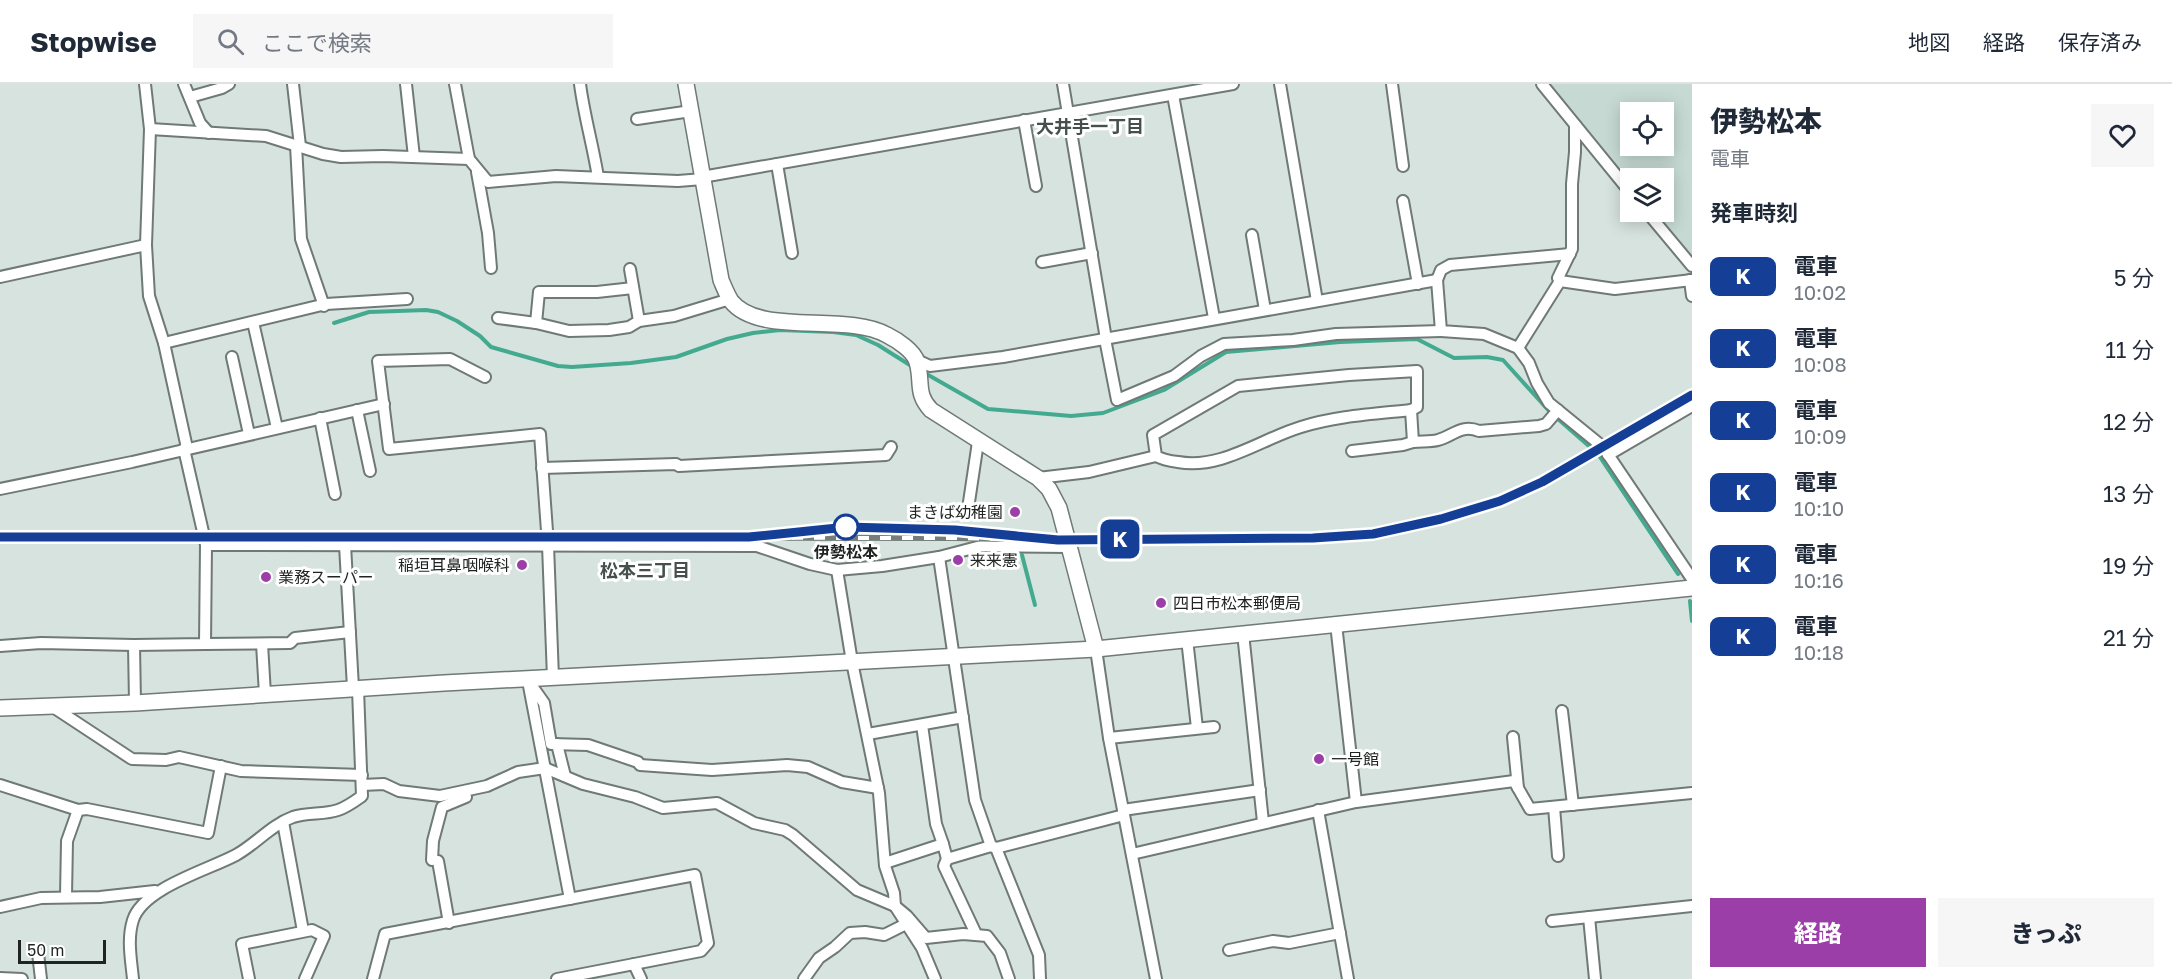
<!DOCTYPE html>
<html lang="ja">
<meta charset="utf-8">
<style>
:root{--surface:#fff;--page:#f6f6f7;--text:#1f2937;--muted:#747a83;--line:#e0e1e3;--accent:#9c3ea8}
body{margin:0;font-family:"Golos Text","Noto Sans JP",sans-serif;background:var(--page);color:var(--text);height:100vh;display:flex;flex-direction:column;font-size:22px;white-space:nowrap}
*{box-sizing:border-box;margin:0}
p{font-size:20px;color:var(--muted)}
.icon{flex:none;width:33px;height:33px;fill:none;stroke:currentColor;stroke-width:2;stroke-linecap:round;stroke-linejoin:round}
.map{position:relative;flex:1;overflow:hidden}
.sheet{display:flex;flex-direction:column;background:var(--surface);width:480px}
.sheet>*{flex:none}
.badge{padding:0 12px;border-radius:9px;font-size:21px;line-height:39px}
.buttons{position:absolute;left:1620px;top:18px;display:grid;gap:12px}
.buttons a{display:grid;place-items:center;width:54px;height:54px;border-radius:0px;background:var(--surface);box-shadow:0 3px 15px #0003;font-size:30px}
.scale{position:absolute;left:18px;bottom:15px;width:88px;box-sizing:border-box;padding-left:6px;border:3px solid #1f2322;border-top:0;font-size:16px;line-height:21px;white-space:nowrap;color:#1f2322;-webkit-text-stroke:4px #fff;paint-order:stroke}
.map>.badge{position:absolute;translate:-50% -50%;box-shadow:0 0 0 3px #fff}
h2{padding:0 18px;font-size:22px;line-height:54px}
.round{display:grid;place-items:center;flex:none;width:63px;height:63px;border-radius:0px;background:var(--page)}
.head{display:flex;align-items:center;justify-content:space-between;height:102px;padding:0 18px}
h1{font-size:28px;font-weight:800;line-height:45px}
.cta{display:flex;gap:12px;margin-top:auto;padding:12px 18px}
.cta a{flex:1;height:69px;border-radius:0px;background:var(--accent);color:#fff;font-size:24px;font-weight:800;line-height:69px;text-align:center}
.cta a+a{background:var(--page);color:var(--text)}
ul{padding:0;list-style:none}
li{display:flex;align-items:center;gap:18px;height:72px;padding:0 18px}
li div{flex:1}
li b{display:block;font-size:22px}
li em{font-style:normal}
li .badge{min-width:66px;font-weight:700;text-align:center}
header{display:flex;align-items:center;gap:36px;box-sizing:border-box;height:84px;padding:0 30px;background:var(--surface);border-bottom:2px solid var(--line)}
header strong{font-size:28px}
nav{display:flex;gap:33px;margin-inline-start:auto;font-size:21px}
.search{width:420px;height:54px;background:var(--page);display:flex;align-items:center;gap:15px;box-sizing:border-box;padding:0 21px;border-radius:0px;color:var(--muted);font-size:22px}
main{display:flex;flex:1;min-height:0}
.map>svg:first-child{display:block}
.built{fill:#c6dad3;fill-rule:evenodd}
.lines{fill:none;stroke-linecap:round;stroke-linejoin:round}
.stream{stroke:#43aa8f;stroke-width:4}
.street-casing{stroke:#6f7976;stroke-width:14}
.secondary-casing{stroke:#6f7976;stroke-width:18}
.street{stroke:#fff;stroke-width:10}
.secondary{stroke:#fff;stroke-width:15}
.rail-casing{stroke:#767e7b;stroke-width:6}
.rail{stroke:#fff;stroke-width:4;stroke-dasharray:11;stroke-linecap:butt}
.line-casing{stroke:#fff;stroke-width:14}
.line{stroke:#153f97;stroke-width:9}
.poi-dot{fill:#9c3ea8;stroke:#fff;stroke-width:2}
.stop-dot{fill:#fff;stroke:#153f97;stroke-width:3}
.labels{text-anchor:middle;stroke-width:6;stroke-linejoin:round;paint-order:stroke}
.poi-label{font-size:16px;fill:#1f2322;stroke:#fff;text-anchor:start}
.stop-label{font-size:16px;font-weight:bold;fill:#1f2322;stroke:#fff}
.neighbourhood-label{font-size:18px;font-weight:bold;fill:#454f4b;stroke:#fff}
</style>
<header>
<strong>Stopwise</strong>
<div class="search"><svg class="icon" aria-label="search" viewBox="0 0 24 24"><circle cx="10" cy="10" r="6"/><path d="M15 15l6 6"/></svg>ここで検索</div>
<nav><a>地図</a><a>経路</a><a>保存済み</a></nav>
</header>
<main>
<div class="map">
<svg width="1692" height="895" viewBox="0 0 1692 895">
<rect width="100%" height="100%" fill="#d7e3df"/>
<path class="built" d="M1548 0H1692V173L1654 128H1664V94H1630V99ZM1630 28H1664V62H1630Z"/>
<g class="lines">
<g class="stream">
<path d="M334 239 369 228 426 226 438 228 457 237 480 252 491 263 558 282 572 283 631 279 676 273 727 255 753 249 780 246 833 248 856 251 878 261 913 283"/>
<path d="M923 288 988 325 1071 332 1103 329 1164 306 1226 268 1340 258 1417 255 1454 274 1487 273 1503 276 1550 328 1598 370 1678 490"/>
<path d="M1022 471 1035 521"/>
<path d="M1690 517 1692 537"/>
</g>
<defs>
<g id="street">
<path d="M145 0 150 45 146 161 149 212 164 259 187 364"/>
<path d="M184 0 200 39 209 49"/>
<path d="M293 0 300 62"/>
<path d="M406 0 414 73"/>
<path d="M455 0 469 75"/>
<path d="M580 0C584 31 593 62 598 93"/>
<path d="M1063 0 1106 255"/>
<path d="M1280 0 1317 217"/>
<path d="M1392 0 1403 82"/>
<path d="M1542 0 1630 108"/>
<path d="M1173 11 1214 234"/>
<path d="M190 13 222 4 229 0"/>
<path d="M637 35 691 27"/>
<path d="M1024 36 1036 102"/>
<path d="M150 45 266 52 323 70 341 73 383 72 469 75 488 98 556 92 678 97 703 95"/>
<path d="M296 61 301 155 324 222"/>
<path d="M777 80 792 169"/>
<path d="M477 88 488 149 491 184"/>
<path d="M702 93 1233 0"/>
<path d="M1403 117 1418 200"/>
<path d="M1647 128 1692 182"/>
<path d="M1252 151 1265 226"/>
<path d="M1042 178 1092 169"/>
<path d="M630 185 639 237"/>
<path d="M0 193 146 161"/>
<path d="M1437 196 1441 186 1450 181 1570 170"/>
<path d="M1690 196 1692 212"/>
<path d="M1560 197 1615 205 1692 196"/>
<path d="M498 234 536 239 569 247 609 246 629 243 639 237 674 232 730 215"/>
<path d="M253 238 277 344"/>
<path d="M536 239 539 208H597L633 204"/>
<path d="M1105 255 1117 316 1174 292 1201 272 1224 260 1293 256 1336 250 1441 247"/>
<path d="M164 259 326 220 407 215"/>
<path d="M1518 264 1560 197 1558 194 1572 165V100L1575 68V41"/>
<path d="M232 273 249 350"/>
<path d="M917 276 930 282 1003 273 1437 196 1441 247 1484 250 1518 264 1529 279 1537 299 1549 319 1603 363 1692 495"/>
<path d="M485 293 450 275 378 277 389 365 540 350 548 461 553 594"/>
<path d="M357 326 370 387"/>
<path d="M1411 326 1413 358C1421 357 1431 358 1438 356 1453 352 1461 340 1479 347L1539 342 1546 340 1558 326"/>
<path d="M320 334 335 410"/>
<path d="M184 365 206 461"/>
<path d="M1352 367 1403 361 1413 358"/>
<path d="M1608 371 1692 322"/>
<path d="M542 384 676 380 679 382 886 371 891 363"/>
<path d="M1038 394 1089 388 1156 372C1163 376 1170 377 1178 378 1221 386 1261 355 1301 343 1336 332 1374 330 1411 326L1417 323V287L1349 291 1238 302 1153 351 1156 372"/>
<path d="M0 405 132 378 384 320"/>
<path d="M969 418 978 358"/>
<path d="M345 461 353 604"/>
<path d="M939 473 975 716 991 762 996 764 1039 871 1040 895"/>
<path d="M837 486 852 578 879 709 885 782 894 809 895 822 922 864 935 895"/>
<path d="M1336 540 1356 718"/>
<path d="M1243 549 1263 738"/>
<path d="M1187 555 1197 644"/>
<path d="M205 560 290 559 295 554 350 548"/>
<path d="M262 560 265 610"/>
<path d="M0 562 41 559 134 561"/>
<path d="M1096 565 1109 654 1156 895"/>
<path d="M527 595 544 619 551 660 588 661 638 678 640 681 712 686 787 681 808 683 842 698 878 704"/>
<path d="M529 602 570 815"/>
<path d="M135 619 134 561 205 560 206 461 757 462 810 480 837 486 882 482 939 473 981 462 1069 463"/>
<path d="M53 623 132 675 166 676 179 673 241 687 362 691"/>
<path d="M1562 627 1573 721"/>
<path d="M922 641 936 740 943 760"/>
<path d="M868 650 963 633"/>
<path d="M1513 653 1518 704"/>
<path d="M1109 654 1214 643"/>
<path d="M557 660 565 692"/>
<path d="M0 701 78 726 87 725 208 749 221 682"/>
<path d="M362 701 384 700 399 707 440 712 487 702 518 688 545 684 583 700 635 713 663 724 717 719 754 739 785 746 793 751 857 806 895 822 907 832 926 854 963 850 987 852 1000 869 1009 895"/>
<path d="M1554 723 1558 772"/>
<path d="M1123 726 1260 706"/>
<path d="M1318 726 1348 895"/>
<path d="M283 738 303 847"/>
<path d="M996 764 1124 731"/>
<path d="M1132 770 1356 718 1514 697 1530 725 1692 709"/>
<path d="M947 775 944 782 976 850"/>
<path d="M432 776 433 757 442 723 466 713"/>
<path d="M438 777 449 839"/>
<path d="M885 779 943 760 947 775 991 762"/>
<path d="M66 812 67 757 78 726"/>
<path d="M0 823 41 814 100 813 155 807"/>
<path d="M1589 833 1595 895"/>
<path d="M1552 837 1692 822"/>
<path d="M1229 866 1273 857 1289 859 1340 849"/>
<path d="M38 869 41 895"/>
<path d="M634 880 641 895"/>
<path d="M0 894 22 895"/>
<path d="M133 895C131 875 127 855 133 836 143 804 208 786 236 771 256 760 271 741 293 733 308 728 324 731 338 726 347 723 355 717 362 712L358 605"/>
<path d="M249 895 242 860 312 846 324 852 305 895"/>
<path d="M373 895 385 850 695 791 708 859 701 867 557 895"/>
<path d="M804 895 819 874 835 863 850 849 865 848 884 851 906 840"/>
</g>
<g id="secondary">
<path d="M686 0 721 196C724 203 727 211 731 217 759 253 846 228 887 251 897 256 914 267 917 278 923 298 915 309 931 326L1038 394 1049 405 1059 424 1096 565"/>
<path d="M0 624 135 619 444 599 1096 565 1692 504"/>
</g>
</defs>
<use href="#street" class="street-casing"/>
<use href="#secondary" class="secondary-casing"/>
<use href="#street" class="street"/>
<use href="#secondary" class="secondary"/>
<defs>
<g id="rail">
<path d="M809 447 847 443 938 445"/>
<path d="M0 453 955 454 1058 456 1313 454 1373 450 1441 435 1500 417 1542 398 1692 311"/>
</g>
</defs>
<use href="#rail" class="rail-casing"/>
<use href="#rail" class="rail"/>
</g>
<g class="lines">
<defs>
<path id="line" d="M0 453H749L847 443 955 446 1058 456 1313 454 1373 450 1441 435 1500 417 1542 398 1692 311"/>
</defs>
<use href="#line" class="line-casing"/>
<use href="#line" class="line"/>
</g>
<g class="poi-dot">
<circle cx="1015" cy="428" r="6"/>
<circle cx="958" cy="476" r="6"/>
<circle cx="522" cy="481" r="6"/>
<circle cx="266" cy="493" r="6"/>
<circle cx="1161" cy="519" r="6"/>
<circle cx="1319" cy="675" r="6"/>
</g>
<circle class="stop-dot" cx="846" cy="443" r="12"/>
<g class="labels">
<g class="poi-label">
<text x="1003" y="434" text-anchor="end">まきば幼稚園</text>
<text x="970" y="482">来来憲</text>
<text x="510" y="487" text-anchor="end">稲垣耳鼻咽喉科</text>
<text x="278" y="499">業務スーパー</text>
<text x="1173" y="525">四日市松本郵便局</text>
<text x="1331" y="681">一号館</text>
</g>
<g class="stop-label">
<text x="846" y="474">伊勢松本</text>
</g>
<g class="neighbourhood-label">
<text x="1090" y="49">大井手一丁目</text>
<text x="645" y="493">松本三丁目</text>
</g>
</g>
</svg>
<div class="buttons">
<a><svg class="icon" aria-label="locate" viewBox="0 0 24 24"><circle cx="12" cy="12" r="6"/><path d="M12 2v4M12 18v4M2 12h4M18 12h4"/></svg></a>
<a><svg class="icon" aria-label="layers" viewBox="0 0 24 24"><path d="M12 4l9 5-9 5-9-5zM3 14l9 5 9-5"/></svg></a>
</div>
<div class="scale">50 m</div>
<b class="badge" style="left:1120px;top:455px;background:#153f97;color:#fff">K</b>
</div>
<section class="sheet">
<div class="head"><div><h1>伊勢松本</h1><p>電車</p></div><a class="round"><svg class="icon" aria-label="heart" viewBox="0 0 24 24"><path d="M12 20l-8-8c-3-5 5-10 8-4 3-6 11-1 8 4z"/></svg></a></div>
<h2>発車時刻</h2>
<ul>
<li><span class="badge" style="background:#153f97;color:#fff">K</span><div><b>電車</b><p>10:02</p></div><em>5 分</em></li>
<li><span class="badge" style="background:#153f97;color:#fff">K</span><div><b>電車</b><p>10:08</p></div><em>11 分</em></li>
<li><span class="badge" style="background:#153f97;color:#fff">K</span><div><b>電車</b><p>10:09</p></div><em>12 分</em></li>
<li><span class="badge" style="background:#153f97;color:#fff">K</span><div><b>電車</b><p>10:10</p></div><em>13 分</em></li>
<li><span class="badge" style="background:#153f97;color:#fff">K</span><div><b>電車</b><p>10:16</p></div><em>19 分</em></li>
<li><span class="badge" style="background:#153f97;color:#fff">K</span><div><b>電車</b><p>10:18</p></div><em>21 分</em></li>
</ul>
<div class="cta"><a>経路</a><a>きっぷ</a></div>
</section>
</main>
